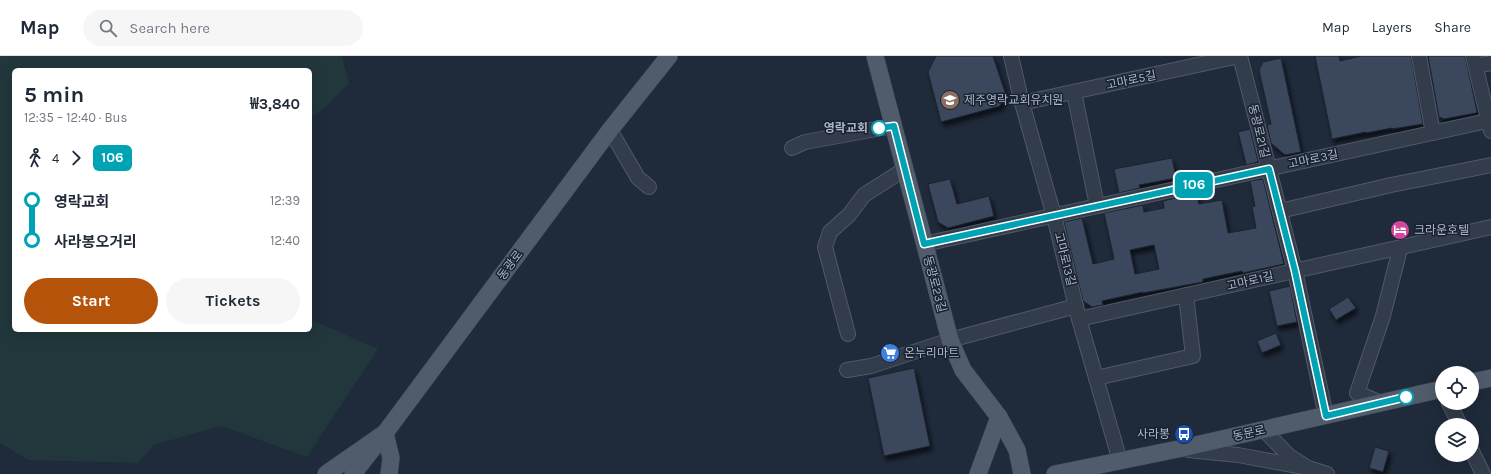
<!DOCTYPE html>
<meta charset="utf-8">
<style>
:root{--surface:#fff;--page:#f6f6f7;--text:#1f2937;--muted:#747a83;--line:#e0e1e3;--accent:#b45309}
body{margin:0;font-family:Karla,"Noto Sans KR",sans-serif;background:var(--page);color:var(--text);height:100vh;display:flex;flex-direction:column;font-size:15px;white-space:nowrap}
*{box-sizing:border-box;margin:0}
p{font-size:13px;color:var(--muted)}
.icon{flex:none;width:22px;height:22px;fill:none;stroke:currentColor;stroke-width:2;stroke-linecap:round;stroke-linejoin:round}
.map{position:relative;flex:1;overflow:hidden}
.details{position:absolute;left:12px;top:12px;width:300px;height:264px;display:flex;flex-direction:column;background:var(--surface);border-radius:6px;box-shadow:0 4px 16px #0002}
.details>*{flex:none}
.badge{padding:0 8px;border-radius:6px;font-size:14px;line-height:26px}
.buttons{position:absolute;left:1435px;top:310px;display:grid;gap:8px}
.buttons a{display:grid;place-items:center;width:44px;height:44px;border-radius:50%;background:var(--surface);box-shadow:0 4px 16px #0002;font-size:20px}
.map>.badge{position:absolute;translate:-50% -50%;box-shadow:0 0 0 2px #fff}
.legs{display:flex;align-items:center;gap:6px;height:44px;padding:0 12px;font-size:13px}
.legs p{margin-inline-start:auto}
.headline{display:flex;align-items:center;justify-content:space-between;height:68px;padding:0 12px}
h1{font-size:22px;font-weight:700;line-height:30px}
.primary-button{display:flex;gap:8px;margin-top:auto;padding:8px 12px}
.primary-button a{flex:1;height:46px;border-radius:24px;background:var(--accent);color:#fff;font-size:16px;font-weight:700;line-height:46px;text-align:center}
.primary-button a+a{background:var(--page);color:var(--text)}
ul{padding:0 12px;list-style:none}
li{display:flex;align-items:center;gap:14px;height:40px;font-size:15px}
li i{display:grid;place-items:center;width:6px;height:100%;margin:0 5px;background:currentColor}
li i::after{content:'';width:10px;height:10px;margin:-5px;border:3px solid;border-radius:50%;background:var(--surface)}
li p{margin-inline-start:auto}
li:first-child i{background:linear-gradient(#0000 50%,currentColor 0)}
li:last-child i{background:linear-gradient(currentColor 50%,#0000 0)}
header{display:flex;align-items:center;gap:24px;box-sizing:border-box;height:56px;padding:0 20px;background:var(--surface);border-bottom:1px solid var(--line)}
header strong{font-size:19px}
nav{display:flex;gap:22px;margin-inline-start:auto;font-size:14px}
.search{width:280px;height:36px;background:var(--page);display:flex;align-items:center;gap:10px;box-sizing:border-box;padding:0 14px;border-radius:22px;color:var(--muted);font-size:15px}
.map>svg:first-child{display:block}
.green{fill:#21373b}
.building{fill:#3a475b;stroke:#1a2331;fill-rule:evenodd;filter:url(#shadow)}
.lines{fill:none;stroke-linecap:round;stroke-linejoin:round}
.minor-casing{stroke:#505968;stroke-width:16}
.major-casing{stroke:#3c4554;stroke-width:18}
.minor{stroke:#333c4a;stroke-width:14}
.major{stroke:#505b6b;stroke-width:17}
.line-1-casing{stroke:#fff;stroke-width:9}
.line-1{stroke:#00a3b4;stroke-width:6}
.stop-1-dot{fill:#fff;stroke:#00a3b4;stroke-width:2}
.labels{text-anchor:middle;stroke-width:3;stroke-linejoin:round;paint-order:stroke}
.street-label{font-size:12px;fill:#adb6c7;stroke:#18212f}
.poi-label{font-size:12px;fill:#adb6c7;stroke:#18212f;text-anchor:start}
.stop-label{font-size:12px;font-weight:bold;fill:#adb6c7;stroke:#18212f;text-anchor:end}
</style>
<header>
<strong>Map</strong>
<div class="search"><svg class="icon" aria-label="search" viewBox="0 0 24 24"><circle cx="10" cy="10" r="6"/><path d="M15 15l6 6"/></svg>Search here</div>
<nav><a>Map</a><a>Layers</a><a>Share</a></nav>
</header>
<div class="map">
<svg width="1491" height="418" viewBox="0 0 1491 418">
<defs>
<filter id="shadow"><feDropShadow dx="2.5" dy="4.5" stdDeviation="2" flood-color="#0009"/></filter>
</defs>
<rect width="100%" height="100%" fill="#1f2a3a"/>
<path class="green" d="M0 0H342L349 28 324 52 310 62V14H14V274H310V263L378 293 307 401 221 370 154 389 138 407 28 404 0 387Z"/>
<g class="building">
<path d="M936 0H993L1006 39 1000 50 941 66 928 16Z"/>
<path d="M1315 0H1339L1340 5 1361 0H1411L1423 68 1392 73V72L1366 77V76L1332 83Z"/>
<path d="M1428 0H1465L1477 55 1476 57 1444 63 1439 61Z"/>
<path d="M1281 2 1301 96 1285 99 1271 87 1267 69 1271 68 1259 14 1263 6Z"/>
<path d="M1250 73 1258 105 1257 106 1247 109 1246 108 1238 76Z"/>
<path d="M1172 102 1176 122 1139 129 1140 132 1119 137 1114 113Z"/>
<path d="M950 123 957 148 989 140 994 160 948 172 938 166 928 128Z"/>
<path d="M1263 123 1284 208 1243 217 1242 215 1203 223V226L1143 237V236L1102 245 1103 249 1092 251 1083 245 1064 166 1082 162 1093 208 1114 203 1104 157 1143 149 1144 156 1164 152 1163 145 1196 137 1199 148 1222 144 1228 177 1256 172 1252 151 1255 150 1250 125ZM1154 189 1159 213 1135 218 1130 194Z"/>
<path d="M1290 230 1297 266 1277 270 1269 235Z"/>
<path d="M1348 241 1356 252 1336 264 1329 253Z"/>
<path d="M1276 277 1281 289 1262 297 1257 285Z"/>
<path d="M914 312 930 390 884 400 868 322Z"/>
<path d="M1375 391 1389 395 1383 416 1369 412Z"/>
</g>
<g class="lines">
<defs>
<g id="minor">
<path d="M1011 0 1022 47 1054 160 1079 263 1120 405"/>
<path d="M1240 0 1295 215 1326 360"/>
<path d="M1419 0 1433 77"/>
<path d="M1473 0 1491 75"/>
<path d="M1476 10 1491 7"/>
<path d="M1074 36 1097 150"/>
<path d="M1022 47 1239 0"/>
<path d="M610 74 638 122 649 131"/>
<path d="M792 92 805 86 893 70"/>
<path d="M1280 155 1391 129 1491 109"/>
<path d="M924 188 1491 64"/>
<path d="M1079 263 1491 171"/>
<path d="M848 278 825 191 830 176 849 159 864 139 905 113"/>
<path d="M847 314 871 310 950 284 1076 250"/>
<path d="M1096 322 1193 300 1186 239"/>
<path d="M1381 347 1357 337 1383 260 1400 193"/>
<path d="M1449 347 1460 369"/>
<path d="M1264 374 1289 400 1308 412 1327 418"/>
<path d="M1188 394 1238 399 1308 412"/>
<path d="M1472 395 1483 418"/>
</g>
<g id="major">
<path d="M875 0 950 284 963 314 999 361 1017 394 1022 418"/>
<path d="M1472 326 1491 322"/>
<path d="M326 418 385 377 391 402 389 418"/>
<path d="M353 418 385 377 610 74 669 0"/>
<path d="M978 418 999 361"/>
<path d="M1055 418 1178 393 1442 333"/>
</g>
</defs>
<use href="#minor" class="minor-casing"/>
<use href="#major" class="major-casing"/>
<use href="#minor" class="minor"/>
<use href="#major" class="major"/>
</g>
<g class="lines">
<defs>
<path id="line-1" d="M879 72 894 70 924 188 1269 113 1295 215 1326 360 1406 341"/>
</defs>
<use href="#line-1" class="line-1-casing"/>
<use href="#line-1" class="line-1"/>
</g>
<defs>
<symbol id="school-disc" viewBox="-11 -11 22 22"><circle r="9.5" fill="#8d6e63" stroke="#18212f"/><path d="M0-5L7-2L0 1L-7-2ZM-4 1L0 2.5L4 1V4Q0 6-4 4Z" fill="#fff"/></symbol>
<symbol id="hotel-disc" viewBox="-11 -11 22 22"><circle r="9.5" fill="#d1479c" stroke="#18212f"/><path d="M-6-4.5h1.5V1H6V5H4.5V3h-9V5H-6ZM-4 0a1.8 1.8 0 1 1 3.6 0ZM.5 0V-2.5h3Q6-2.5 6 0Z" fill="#fff"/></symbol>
<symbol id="supermarket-disc" viewBox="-11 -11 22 22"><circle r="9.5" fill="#3f7fe0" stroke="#18212f"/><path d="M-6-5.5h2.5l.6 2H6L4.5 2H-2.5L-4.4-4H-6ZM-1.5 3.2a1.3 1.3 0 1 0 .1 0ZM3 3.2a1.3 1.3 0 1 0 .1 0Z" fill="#fff"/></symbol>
<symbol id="bus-disc" viewBox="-11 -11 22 22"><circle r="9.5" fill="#1a4fb4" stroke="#18212f"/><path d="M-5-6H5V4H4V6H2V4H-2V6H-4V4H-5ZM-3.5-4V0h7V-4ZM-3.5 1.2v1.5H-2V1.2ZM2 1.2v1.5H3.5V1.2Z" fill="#fff"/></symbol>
</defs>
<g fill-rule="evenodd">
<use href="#school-disc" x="939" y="33" width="22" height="22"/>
<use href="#hotel-disc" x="1389" y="163" width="22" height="22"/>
<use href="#supermarket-disc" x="879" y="286" width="22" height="22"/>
<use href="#bus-disc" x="1173" y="367" width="22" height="22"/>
</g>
<g class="stop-1-dot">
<circle cx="879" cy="72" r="7"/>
<circle cx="1406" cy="341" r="7"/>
</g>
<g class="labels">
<g class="street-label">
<text transform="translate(1131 24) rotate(-12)" y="4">고마로5길</text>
<text transform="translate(1259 75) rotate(76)" y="4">동광로21길</text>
<text transform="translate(1313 103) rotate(-12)" y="4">고마로3길</text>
<text transform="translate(1065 203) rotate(76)" y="4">고마로13길</text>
<text transform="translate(510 209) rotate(-53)" y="4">동광로</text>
<text transform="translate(1250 225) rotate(-13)" y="4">고마로1길</text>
<text transform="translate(935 228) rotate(75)" y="4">동광로23길</text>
<text transform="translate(1249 377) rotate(-13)" y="4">동문로</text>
</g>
<g class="poi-label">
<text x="964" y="48">제주영락교회유치원</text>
<text x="1414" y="178">크라운호텔</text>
<text x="904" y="301">온누리마트</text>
<text x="1170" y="382" text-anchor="end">사라봉</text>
</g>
<g class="stop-label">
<text x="868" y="76">영락교회</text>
</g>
</g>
</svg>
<div class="buttons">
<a><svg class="icon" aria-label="locate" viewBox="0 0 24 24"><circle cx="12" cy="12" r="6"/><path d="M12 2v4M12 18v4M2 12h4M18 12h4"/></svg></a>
<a><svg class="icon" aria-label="layers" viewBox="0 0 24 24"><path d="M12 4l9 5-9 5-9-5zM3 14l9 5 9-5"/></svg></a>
</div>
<b class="badge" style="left:1194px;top:129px;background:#00a3b4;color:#fff">106</b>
<section class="details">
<div class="headline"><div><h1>5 min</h1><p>12:35 – 12:40 · Bus</p></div><b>₩3,840</b></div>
<div class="legs"><svg class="icon" aria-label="walk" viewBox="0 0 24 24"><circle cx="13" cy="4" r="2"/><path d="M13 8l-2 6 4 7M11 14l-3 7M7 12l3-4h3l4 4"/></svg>4<svg class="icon" aria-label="forward" viewBox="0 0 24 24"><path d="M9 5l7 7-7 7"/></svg><b class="badge" style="background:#00a3b4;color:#fff">106</b></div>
<ul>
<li><i style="color:#00a3b4"></i><b>영락교회</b><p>12:39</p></li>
<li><i style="color:#00a3b4"></i><b>사라봉오거리</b><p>12:40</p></li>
</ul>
<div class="primary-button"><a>Start</a><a>Tickets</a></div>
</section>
</div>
